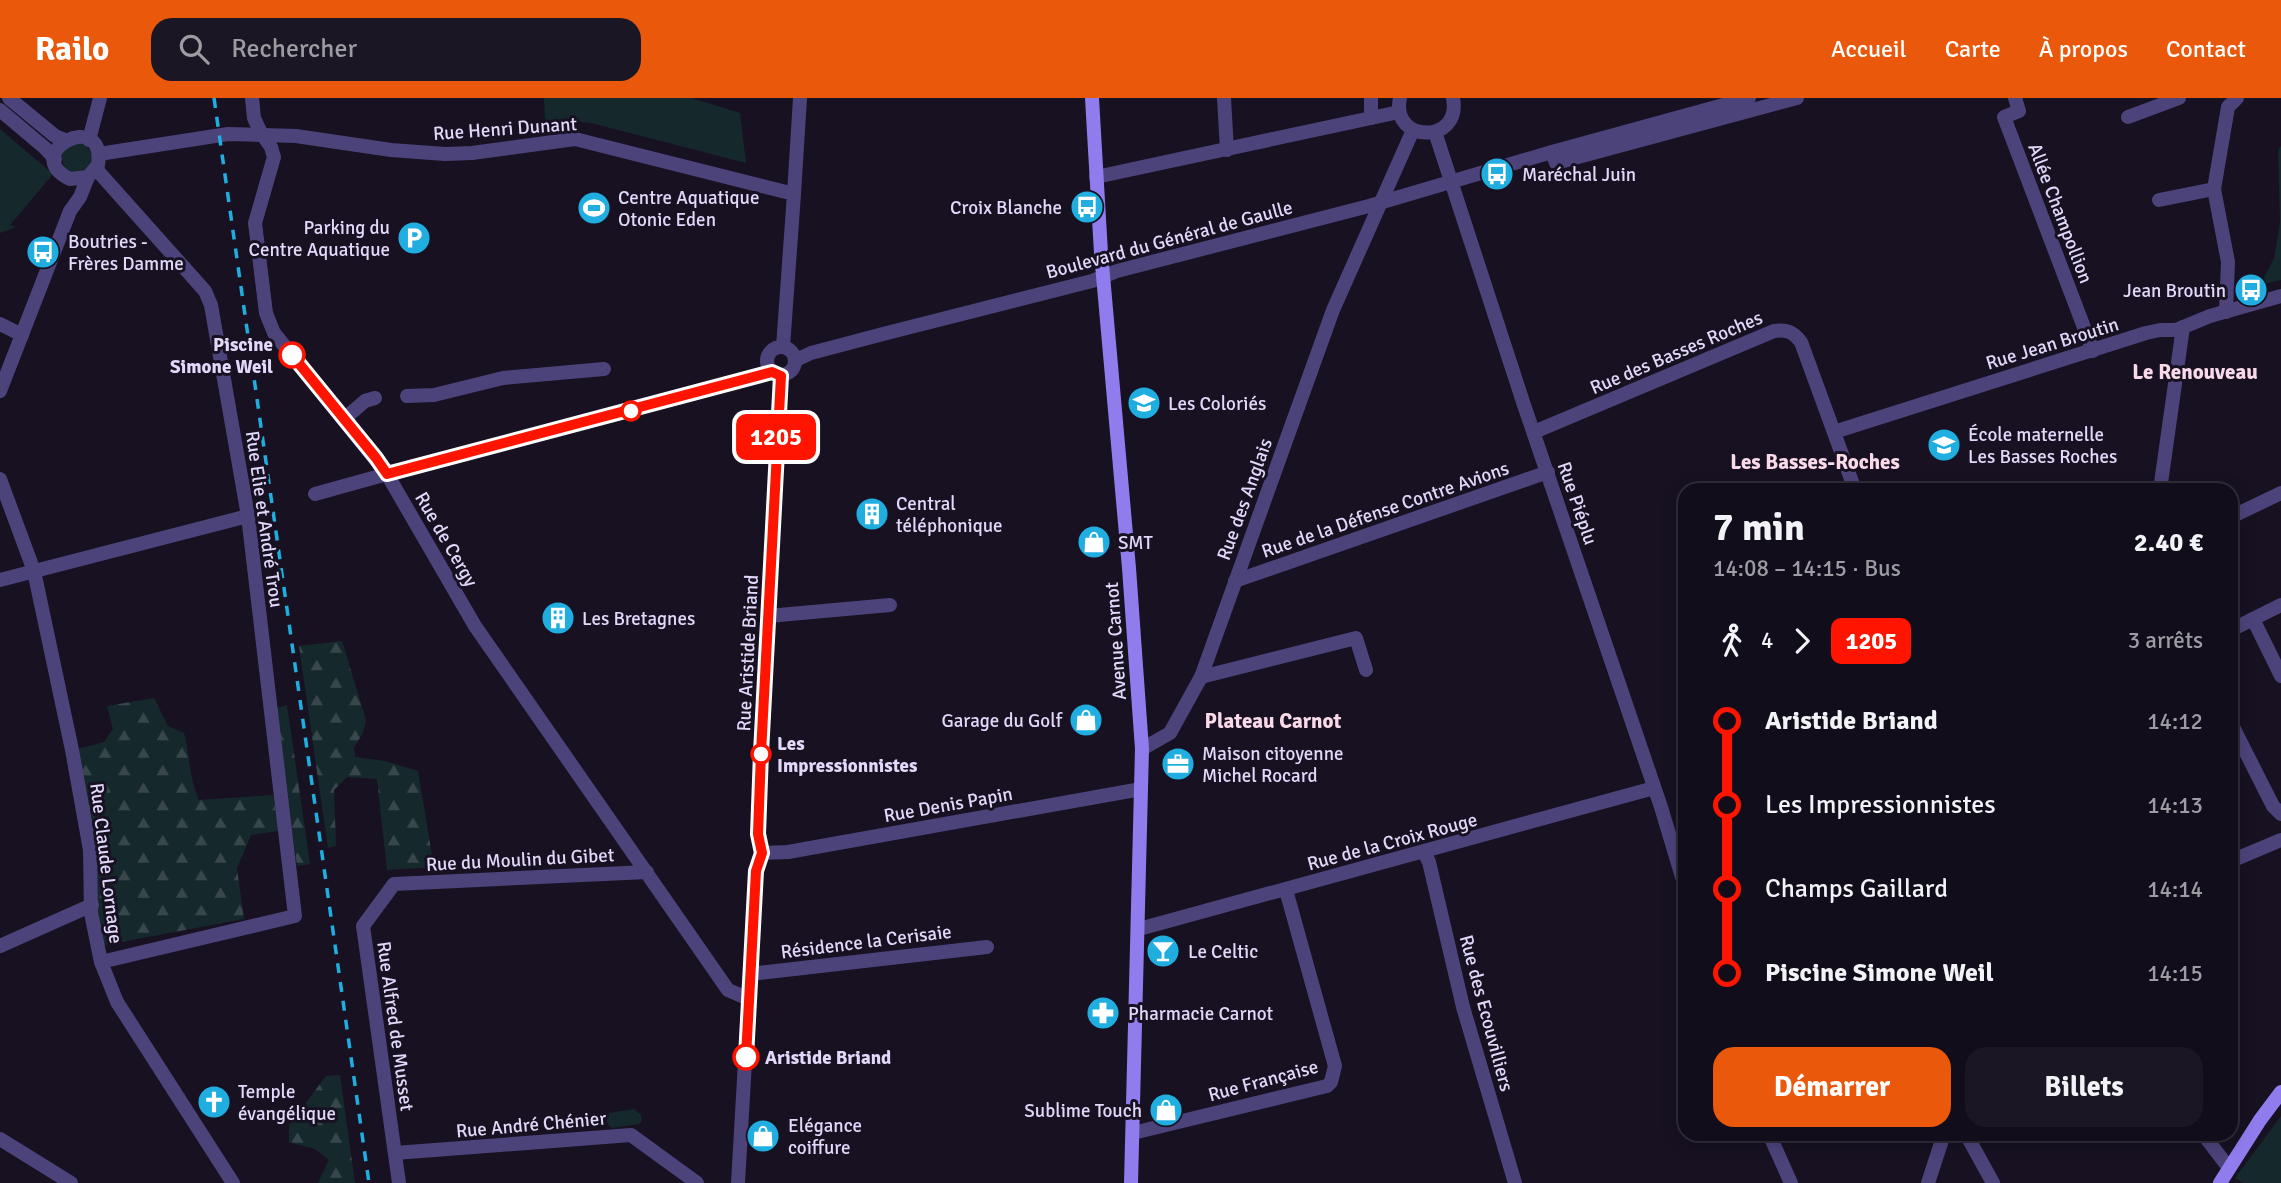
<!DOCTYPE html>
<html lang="fr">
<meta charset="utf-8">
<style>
:root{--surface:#110d1a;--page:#1a1623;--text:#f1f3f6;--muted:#9c9ca2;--line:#302d39;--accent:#ea580c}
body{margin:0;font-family:Signika,sans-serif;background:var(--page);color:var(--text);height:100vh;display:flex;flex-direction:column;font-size:26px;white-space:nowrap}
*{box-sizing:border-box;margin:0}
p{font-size:23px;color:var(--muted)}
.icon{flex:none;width:38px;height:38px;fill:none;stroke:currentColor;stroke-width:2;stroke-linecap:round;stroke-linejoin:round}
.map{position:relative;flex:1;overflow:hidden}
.side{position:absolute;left:1678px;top:385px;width:560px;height:658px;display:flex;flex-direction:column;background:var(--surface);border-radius:21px;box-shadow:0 4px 18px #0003,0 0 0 2px var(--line)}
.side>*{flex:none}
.badge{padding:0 14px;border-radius:10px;font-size:24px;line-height:46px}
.map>.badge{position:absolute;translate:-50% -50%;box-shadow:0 0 0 4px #fff}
.legs{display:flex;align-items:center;gap:10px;height:77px;padding:0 35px;font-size:23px}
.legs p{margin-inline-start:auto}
.overview{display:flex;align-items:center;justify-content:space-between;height:119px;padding:0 35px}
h1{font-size:38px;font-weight:800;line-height:52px}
.primary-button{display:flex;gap:14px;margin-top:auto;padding:14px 35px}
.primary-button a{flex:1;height:80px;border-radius:21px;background:var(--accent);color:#fff;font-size:28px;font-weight:800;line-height:80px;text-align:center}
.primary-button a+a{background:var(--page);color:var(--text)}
ul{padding:0 35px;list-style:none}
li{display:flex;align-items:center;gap:24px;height:84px;font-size:26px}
li i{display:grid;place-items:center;width:10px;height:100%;margin:0 9px;background:currentColor}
li i::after{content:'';width:18px;height:18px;margin:-9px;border:5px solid;border-radius:50%;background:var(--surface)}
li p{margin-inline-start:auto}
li:first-child i{background:linear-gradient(#0000 50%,currentColor 0)}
li:last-child i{background:linear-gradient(currentColor 50%,#0000 0)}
header{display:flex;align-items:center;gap:42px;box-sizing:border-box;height:98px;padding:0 35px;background:var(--accent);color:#fff}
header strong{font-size:33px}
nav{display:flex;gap:38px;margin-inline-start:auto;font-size:24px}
.search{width:490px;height:63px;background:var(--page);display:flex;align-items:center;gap:18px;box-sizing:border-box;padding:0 24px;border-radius:21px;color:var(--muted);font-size:26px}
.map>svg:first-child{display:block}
.green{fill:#15292c}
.forest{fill:url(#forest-firs)}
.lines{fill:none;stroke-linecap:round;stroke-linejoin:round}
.minor{stroke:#4d437b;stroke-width:14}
.tertiary{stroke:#4d437b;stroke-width:14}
.secondary{stroke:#907ced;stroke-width:14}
.rail{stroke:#1faedf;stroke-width:3.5;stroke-dasharray:10 9;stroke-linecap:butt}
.line-1-casing{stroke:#fff;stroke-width:16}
.line-1{stroke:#ff1400;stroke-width:10}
.stop-1-dot{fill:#fff;stroke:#ff1400;stroke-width:3.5}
.labels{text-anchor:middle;stroke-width:6;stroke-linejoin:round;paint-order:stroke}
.street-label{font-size:19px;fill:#e1d8fa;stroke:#171122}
.poi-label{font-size:19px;fill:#e1d8fa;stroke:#171122;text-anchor:start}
.stop-label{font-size:19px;font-weight:bold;fill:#e1d8fa;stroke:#171122;text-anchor:start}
.neighbourhood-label{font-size:21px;font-weight:bold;fill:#fadae9;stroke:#171122}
</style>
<header>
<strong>Railo</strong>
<div class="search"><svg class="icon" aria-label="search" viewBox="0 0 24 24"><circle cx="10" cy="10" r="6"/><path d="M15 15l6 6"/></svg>Rechercher</div>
<nav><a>Accueil</a><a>Carte</a><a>À propos</a><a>Contact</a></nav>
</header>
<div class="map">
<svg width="2281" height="1085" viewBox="0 0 2281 1085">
<defs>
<pattern id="forest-firs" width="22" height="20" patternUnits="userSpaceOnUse" patternTransform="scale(1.75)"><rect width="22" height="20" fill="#15292c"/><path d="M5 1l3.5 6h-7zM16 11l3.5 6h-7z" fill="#37474c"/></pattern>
</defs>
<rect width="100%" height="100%" fill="#171122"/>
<g class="green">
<path d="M544 0H692L740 15 746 65 591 25 570 23 545 25Z"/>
<path d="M0 31 53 76 10 127 16 129 0 135Z"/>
<circle cx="77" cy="60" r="15"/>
<path d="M2281 48V182L2260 187 2274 160 2280 125 2278 52Z"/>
<path d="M634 1011 641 1017 642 1023 639 1026 612 1030C606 1026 605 1021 609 1015Z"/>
<path d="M2281 1018V1085H2243L2235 1080Z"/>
</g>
<g class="forest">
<path d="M342 543 366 622 363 635 354 649 355 659 385 663 418 673 434 769 387 772 377 681 347 679 334 692 336 748 328 750 299 548Z"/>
<path d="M154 600 168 628 184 635C190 657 189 681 199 702L273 697 279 733 251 737 237 770 244 821 94 849 74 652 104 644 113 631 107 608Z"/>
<path d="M287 607 310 766 297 768 274 611Z"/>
<path d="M340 977 355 1085H318L329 1062 315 1051 289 1044V1027L326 978Z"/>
</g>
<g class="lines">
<g class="minor">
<path d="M252 0 254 20 261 35"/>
<path d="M1224 0 1227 52"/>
<path d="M1371 0V20"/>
<path d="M1400 0C1390 45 1462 47 1453 0"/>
<path d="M2015 0 2019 13 2004 19 2093 253"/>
<path d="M2128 19 2179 0"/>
<path d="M1435 34 1524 307 1661 709 1685 789"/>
<path d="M89 42 100 0"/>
<path d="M1552 54 1556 65 1797 0"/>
<path d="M96 71 205 193 211 207 248 418 295 818 101 864"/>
<path d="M1096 79 1399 14"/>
<path d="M794 96 800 0"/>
<path d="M2159 102 2214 91"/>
<path d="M2226 214 2228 164 2214 91 2228 9 2237 0"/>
<path d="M0 226 22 237"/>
<path d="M407 298 434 297 503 280 604 271"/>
<path d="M344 321 365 303 375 300"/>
<path d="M1534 334 1774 233C1787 231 1793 234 1801 244L1855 392"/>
<path d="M1834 334 2146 235 2160 232H2176L2210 218 2281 198"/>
<path d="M0 381 34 473 72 652 90 752 91 815 101 864 117 904 233 1085"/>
<path d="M2160 392 2183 229"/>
<path d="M315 396 387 376 475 528 728 892 749 901"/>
<path d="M2231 419 2281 395"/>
<path d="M0 482 248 418"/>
<path d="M1235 483 1548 374"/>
<path d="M768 518 890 507"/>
<path d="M2253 521 2281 578"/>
<path d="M2231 532 2281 507"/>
<path d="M1201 579 1356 540 1366 572"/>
<path d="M2231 625 2273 708 2281 716"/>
<path d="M1142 651 1170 635 1201 579 1333 212 1413 32"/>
<path d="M1424 754 1429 764 1463 909 1515 1085"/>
<path d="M762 755 788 754 1141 691"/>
<path d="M2231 763 2281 742"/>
<path d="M1139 831 1654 690"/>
<path d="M0 848 92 807"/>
<path d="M750 876 987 849"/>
<path d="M1133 1035 1327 988 1331 984 1335 968 1286 792"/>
<path d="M1769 1036 1791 1085"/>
<path d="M1966 1036 1993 1085"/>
<path d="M2203 1036 2229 1070"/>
<path d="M0 1041 71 1085"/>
<path d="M395 1055 631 1037 697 1085"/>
<path d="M399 1085 363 828 394 786 647 774"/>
<path d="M738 1085 756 773 762 755 758 736 761 655 781 277"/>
<path d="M1928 1085 1944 1036"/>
</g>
<g class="tertiary">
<path d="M9 0 55 38 65 42"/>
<path d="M0 12 45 50 55 61"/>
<path d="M261 35 271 49 274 59 255 125 266 215 274 235 387 376 772 274"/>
<path d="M99 56 228 36 296 38 391 52 445 56 472 55 575 41 794 96 783 249"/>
<circle cx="781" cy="263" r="14"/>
<path d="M796 262 811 255 883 236 1092 183 1117 173 1369 108 1552 54 1749 0"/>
<path d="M0 293 70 113 80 99 88 79 98 67C106 9 18 55 70 81L88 79"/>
</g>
<g class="secondary">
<path d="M1092 0 1101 155 1129 470 1142 651 1131 1085"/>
<path d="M2220 1085 2260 1022 2281 994"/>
</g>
<path class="rail" d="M214 0 369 1085"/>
</g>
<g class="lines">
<defs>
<path id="line-1" d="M292 257 376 360 387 376 772 274 781 278 761 655 758 736 762 755 756 773 746 959"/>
</defs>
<use href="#line-1" class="line-1-casing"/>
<use href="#line-1" class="line-1"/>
</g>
<defs>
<symbol id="bus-disc" viewBox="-11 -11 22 22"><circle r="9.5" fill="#1faedf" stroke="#171122"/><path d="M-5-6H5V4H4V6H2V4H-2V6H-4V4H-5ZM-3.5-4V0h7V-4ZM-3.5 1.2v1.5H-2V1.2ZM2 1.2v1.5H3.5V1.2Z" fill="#fff"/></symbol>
<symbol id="stadium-disc" viewBox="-11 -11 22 22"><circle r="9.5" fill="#1faedf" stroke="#171122"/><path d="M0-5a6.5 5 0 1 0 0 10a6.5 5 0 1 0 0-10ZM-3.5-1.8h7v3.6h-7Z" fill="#fff"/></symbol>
<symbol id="parking-disc" viewBox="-11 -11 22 22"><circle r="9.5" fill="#1faedf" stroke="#171122"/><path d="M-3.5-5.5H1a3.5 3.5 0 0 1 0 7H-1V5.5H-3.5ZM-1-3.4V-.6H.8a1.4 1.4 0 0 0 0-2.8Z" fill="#fff"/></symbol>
<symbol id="school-disc" viewBox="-11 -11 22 22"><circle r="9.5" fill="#1faedf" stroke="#171122"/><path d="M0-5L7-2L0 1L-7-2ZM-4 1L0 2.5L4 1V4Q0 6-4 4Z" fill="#fff"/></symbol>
<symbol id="building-disc" viewBox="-11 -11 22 22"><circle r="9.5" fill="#1faedf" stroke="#171122"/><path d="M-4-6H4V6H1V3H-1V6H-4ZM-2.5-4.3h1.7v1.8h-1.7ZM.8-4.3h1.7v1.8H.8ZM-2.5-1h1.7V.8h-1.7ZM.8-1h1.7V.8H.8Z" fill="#fff"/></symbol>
<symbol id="shop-disc" viewBox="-11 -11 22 22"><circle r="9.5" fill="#1faedf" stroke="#171122"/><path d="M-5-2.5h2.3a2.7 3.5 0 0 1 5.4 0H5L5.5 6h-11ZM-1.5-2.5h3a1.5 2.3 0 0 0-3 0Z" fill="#fff"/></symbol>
<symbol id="office-disc" viewBox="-11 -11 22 22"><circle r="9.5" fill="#1faedf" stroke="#171122"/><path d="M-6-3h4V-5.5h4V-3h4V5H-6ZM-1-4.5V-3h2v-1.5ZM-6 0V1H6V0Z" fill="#fff"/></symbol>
<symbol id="bar-disc" viewBox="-11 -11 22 22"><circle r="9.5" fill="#1faedf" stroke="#171122"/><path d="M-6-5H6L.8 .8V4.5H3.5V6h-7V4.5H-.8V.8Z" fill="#fff"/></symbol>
<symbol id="pharmacy-disc" viewBox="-11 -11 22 22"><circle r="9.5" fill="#1faedf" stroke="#171122"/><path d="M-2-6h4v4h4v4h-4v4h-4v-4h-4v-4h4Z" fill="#fff"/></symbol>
<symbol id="church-disc" viewBox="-11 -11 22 22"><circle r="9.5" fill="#1faedf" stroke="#171122"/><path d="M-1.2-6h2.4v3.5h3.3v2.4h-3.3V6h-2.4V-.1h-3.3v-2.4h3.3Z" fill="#fff"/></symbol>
</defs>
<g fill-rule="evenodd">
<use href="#bus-disc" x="1478" y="57" width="38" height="38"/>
<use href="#bus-disc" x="1068" y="90" width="38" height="38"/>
<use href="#stadium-disc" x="575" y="91" width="38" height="38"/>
<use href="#parking-disc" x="395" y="121" width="38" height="38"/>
<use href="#bus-disc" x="24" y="135" width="38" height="38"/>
<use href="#bus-disc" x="2232" y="173" width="38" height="38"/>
<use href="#school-disc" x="1125" y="286" width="38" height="38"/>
<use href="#school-disc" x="1925" y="328" width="38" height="38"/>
<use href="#building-disc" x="853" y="397" width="38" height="38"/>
<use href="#shop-disc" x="1075" y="425" width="38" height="38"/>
<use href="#building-disc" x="539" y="501" width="38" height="38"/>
<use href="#shop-disc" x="1067" y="603" width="38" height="38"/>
<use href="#office-disc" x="1159" y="647" width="38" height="38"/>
<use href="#bar-disc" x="1144" y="834" width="38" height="38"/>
<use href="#pharmacy-disc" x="1084" y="896" width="38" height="38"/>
<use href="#church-disc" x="195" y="985" width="38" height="38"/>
<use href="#shop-disc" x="1147" y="993" width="38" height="38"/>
<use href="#shop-disc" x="744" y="1019" width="38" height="38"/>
</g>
<g class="stop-1-dot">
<circle cx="292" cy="257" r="12"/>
<circle cx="631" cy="313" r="9"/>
<circle cx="761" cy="656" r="9"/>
<circle cx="746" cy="959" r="12"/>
</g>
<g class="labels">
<g class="street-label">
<text transform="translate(505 30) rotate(-4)" y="7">Rue Henri Dunant</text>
<text transform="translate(2061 115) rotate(69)" y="7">Allée Champollion</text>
<text transform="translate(1169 141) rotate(-15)" y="7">Boulevard du Général de Gaulle</text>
<text transform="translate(2052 245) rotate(-17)" y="7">Rue Jean Broutin</text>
<text transform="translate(1676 254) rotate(-23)" y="7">Rue des Basses Roches</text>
<text transform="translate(1244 401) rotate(-70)" y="7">Rue des Anglais</text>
<text transform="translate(1578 405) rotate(71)" y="7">Rue Piéplu</text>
<text transform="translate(1385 411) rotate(-19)" y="7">Rue de la Défense Contre Avions</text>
<text transform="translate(265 421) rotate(82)" y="7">Rue Elie et André Trou</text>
<text transform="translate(447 441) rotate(60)" y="7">Rue de Cergy</text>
<text transform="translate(1115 543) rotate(-94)" y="7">Avenue Carnot</text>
<text transform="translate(747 555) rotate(-87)" y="7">Rue Aristide Briand</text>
<text transform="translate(948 706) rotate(-10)" y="7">Rue Denis Papin</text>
<text transform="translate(1392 743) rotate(-15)" y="7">Rue de la Croix Rouge</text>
<text transform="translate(520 761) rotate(-3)" y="7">Rue du Moulin du Gibet</text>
<text transform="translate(107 765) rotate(83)" y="7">Rue Claude Lornage</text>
<text transform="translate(866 843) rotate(-7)" y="7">Résidence la Cerisaie</text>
<text transform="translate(1487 915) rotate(75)" y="7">Rue des Ecouvilliers</text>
<text transform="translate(396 928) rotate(82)" y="7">Rue Alfred de Musset</text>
<text transform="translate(1263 982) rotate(-15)" y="7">Rue Française</text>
<text transform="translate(531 1026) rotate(-5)" y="7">Rue André Chénier</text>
</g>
<g class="poi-label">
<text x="1522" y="83">Maréchal Juin</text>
<text x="618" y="106">Centre Aquatique<tspan x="618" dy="22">Otonic Eden</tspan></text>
<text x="1062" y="116" text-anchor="end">Croix Blanche</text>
<text x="390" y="136" text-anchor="end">Parking du<tspan x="390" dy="22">Centre Aquatique</tspan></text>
<text x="68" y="150">Boutries -<tspan x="68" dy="22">Frères Damme</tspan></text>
<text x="2226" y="199" text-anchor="end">Jean Broutin</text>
<text x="1168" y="312">Les Coloriés</text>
<text x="1968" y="343">École maternelle<tspan x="1968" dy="22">Les Basses Roches</tspan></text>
<text x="896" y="412">Central<tspan x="896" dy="22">téléphonique</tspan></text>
<text x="1118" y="451">SMT</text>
<text x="582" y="527">Les Bretagnes</text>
<text x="1062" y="629" text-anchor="end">Garage du Golf</text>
<text x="1202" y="662">Maison citoyenne<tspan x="1202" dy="22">Michel Rocard</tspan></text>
<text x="1188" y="860">Le Celtic</text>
<text x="1128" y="922">Pharmacie Carnot</text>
<text x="238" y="1000">Temple<tspan x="238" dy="22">évangélique</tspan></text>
<text x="1142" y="1019" text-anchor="end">Sublime Touch</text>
<text x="788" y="1034">Elégance<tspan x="788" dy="22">coiffure</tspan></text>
</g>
<g class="stop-label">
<text x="273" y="253" text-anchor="end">Piscine<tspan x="273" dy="22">Simone Weil</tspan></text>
<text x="777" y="652">Les<tspan x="777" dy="22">Impressionnistes</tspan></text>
<text x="765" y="966">Aristide Briand</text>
</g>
<g class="neighbourhood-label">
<text x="2195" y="281">Le Renouveau</text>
<text x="1815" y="371">Les Basses-Roches</text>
<text x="1273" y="630">Plateau Carnot</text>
</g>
</g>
</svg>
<b class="badge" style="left:776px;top:339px;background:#ff1400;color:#fff">1205</b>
<section class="side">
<div class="overview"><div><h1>7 min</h1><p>14:08 – 14:15 · Bus</p></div><b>2.40 €</b></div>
<div class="legs"><svg class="icon" aria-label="walk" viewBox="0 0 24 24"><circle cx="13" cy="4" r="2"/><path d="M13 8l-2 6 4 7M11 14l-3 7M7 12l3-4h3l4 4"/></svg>4<svg class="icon" aria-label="forward" viewBox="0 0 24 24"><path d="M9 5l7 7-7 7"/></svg><b class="badge" style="background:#ff1400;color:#fff">1205</b><p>3 arrêts</p></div>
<ul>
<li><i style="color:#ff1400"></i><b>Aristide Briand</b><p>14:12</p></li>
<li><i style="color:#ff1400"></i><span>Les Impressionnistes</span><p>14:13</p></li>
<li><i style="color:#ff1400"></i><span>Champs Gaillard</span><p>14:14</p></li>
<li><i style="color:#ff1400"></i><b>Piscine Simone Weil</b><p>14:15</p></li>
</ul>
<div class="primary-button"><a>Démarrer</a><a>Billets</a></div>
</section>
</div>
